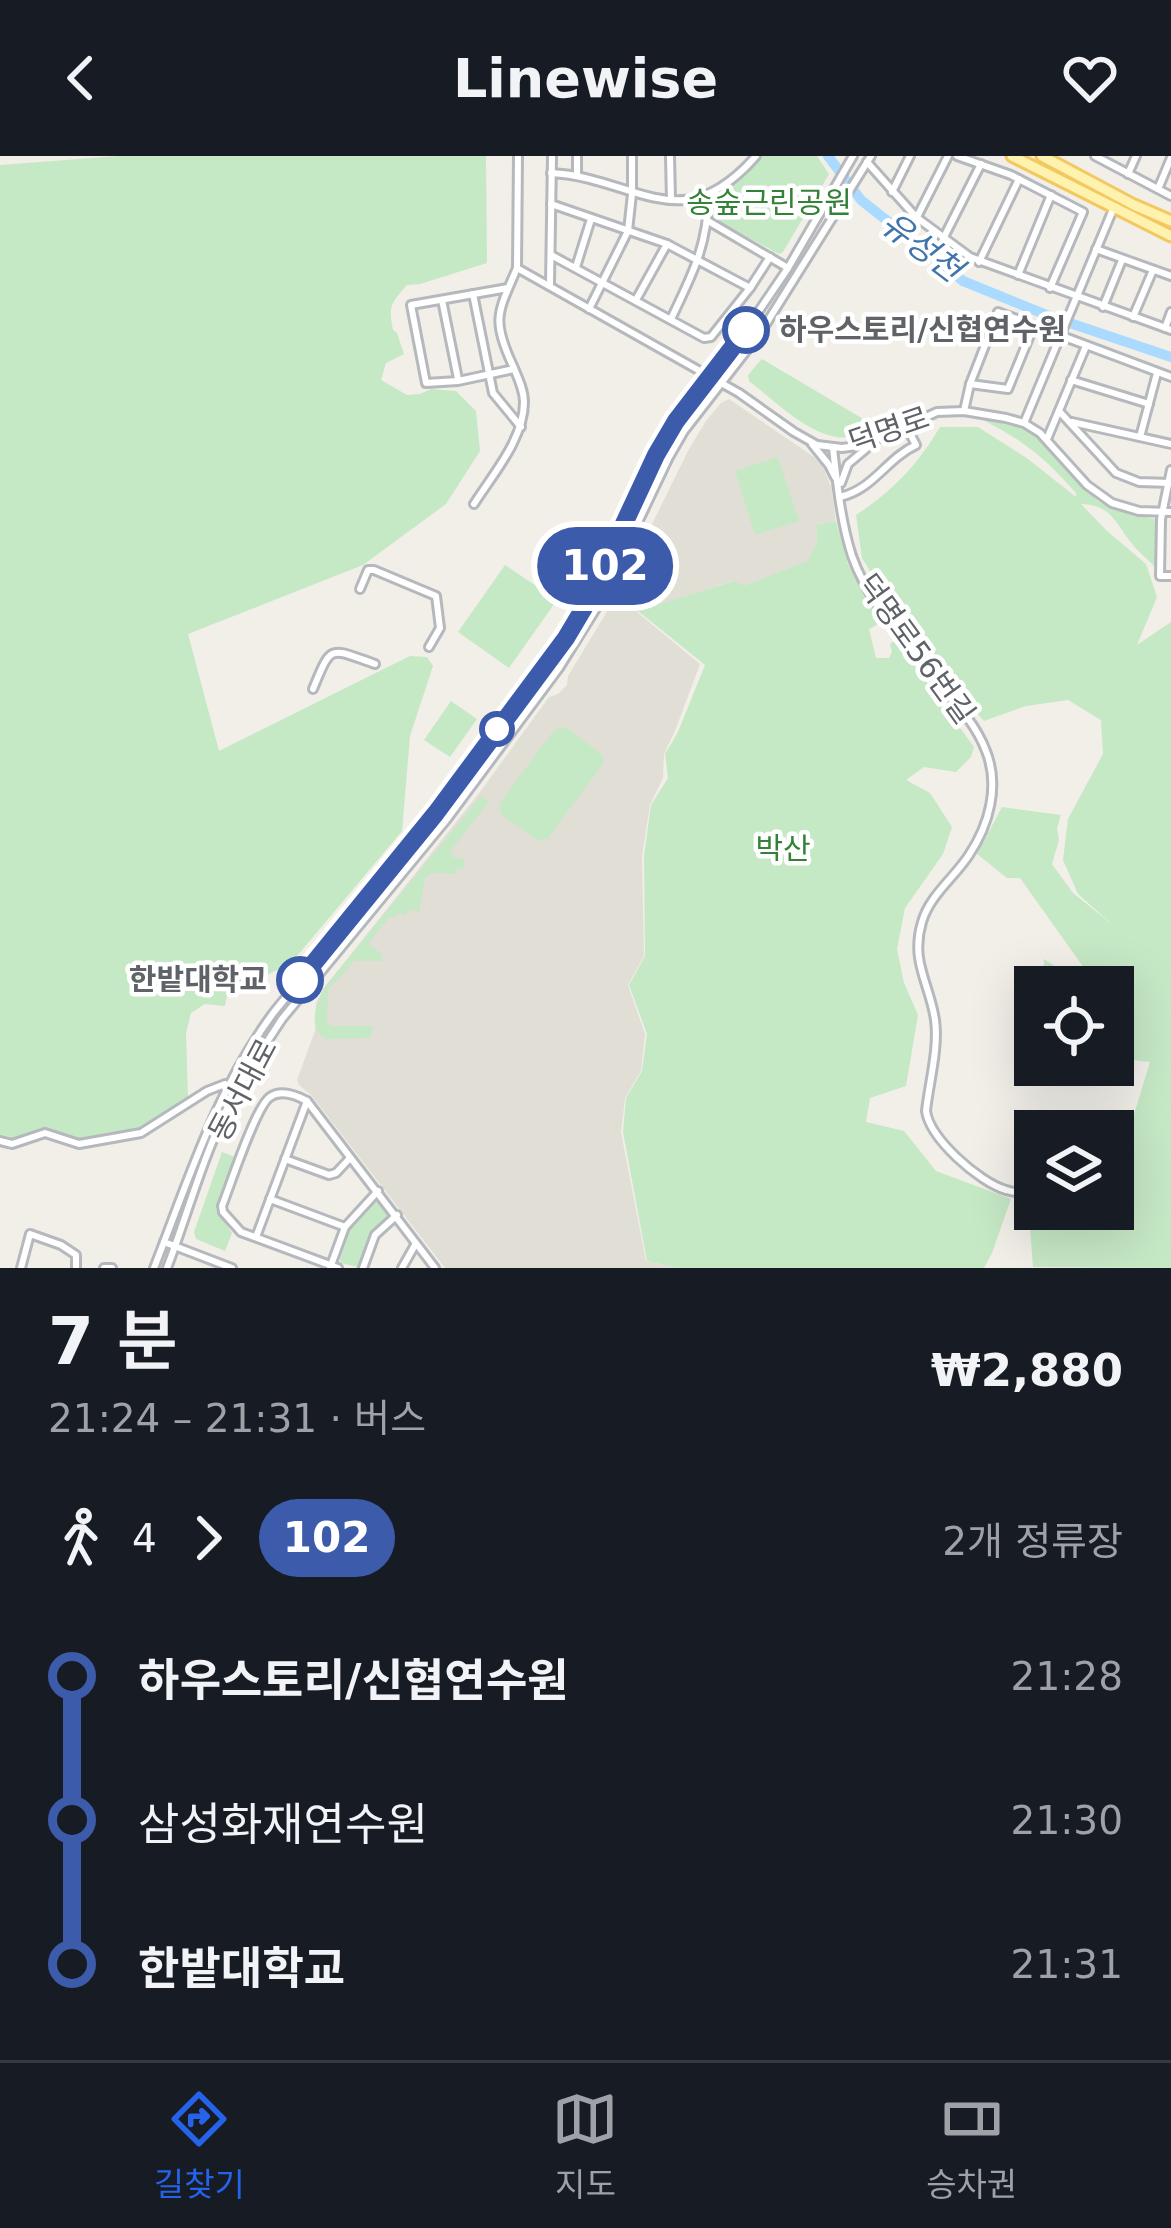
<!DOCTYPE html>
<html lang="ko">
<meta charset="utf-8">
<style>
:root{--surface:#171b24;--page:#20242c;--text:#f1f3f6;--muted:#9ea1a6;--line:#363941;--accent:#2563eb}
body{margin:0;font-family:"DejaVu Sans","Noto Sans KR",sans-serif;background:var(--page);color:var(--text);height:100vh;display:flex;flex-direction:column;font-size:45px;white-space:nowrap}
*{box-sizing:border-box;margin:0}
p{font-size:39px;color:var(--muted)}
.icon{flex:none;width:66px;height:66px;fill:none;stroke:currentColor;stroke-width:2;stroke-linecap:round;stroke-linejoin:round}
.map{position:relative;height:1112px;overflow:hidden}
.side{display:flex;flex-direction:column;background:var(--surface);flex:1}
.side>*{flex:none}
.badge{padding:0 24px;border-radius:39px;font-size:42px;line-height:78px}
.tools{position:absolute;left:1014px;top:810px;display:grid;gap:24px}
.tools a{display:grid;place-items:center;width:120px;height:120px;border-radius:0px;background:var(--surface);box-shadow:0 12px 48px #0002;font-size:60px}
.map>.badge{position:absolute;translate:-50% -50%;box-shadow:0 0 0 6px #fff}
.legs{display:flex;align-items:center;gap:18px;height:132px;padding:0 48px;font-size:39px}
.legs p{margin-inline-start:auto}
.head{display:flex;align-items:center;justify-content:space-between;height:204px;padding:0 48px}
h1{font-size:66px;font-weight:600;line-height:90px}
ul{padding:0 48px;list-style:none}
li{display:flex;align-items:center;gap:42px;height:144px;font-size:45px}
li i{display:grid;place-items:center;width:18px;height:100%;margin:0 15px;background:currentColor}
li i::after{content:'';width:30px;height:30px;margin:-15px;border:9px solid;border-radius:50%;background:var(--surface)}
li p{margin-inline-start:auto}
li:first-child i{background:linear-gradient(#0000 50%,currentColor 0)}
li:last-child i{background:linear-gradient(currentColor 50%,#0000 0)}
header{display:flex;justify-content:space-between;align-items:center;height:156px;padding:0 48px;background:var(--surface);font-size:54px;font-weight:600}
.menu{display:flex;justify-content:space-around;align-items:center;height:168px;border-top:3px solid var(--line);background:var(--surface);font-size:33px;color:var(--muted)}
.menu a{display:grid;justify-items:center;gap:6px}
.menu .current{color:var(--accent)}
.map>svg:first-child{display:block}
.education{fill:#e1ded6}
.green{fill:#c5e8c5}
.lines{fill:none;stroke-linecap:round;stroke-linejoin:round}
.river{stroke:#aadaff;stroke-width:10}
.minor-casing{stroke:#b5b8bc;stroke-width:12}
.major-casing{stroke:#f2c960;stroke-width:15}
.minor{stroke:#fff;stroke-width:6}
.major{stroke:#fff2af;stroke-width:9}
.line-1-casing{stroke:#fff;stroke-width:27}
.line-1{stroke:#3d5bab;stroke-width:18}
.stop-1-dot{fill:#fff;stroke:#3d5bab;stroke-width:6}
.labels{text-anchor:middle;stroke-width:9;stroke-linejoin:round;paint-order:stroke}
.park-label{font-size:30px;fill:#348238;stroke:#fff}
.stop-label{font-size:30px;font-weight:bold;fill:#5f6368;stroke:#fff;text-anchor:start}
.street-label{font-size:30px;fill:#5f6368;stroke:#fff}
.water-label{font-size:33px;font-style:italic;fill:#4174aa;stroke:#fff}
</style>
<header><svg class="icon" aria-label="back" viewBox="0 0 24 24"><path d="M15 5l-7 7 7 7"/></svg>Linewise<svg class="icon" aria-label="heart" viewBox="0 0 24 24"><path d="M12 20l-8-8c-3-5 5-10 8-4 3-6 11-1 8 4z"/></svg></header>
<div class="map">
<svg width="1171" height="1112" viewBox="0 0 1171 1112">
<rect width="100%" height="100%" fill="#f1efe8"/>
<path class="education" d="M729 243 814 301 822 309 831 330 836 365 816 369 817 386 809 405 745 429 733 425 637 456 700 508 675 575 664 598 663 622 650 649 642 700 644 800 628 829 645 878 641 915 625 942 621 976 646 1105 677 1112H445L311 939 299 929 297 924 315 875 316 847 324 832 480 636 549 541 558 538 567 529 568 520 617 439 689 293 706 265 721 247Z"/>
<g class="green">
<path d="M118 0H486L487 107 420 128 407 129C391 147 388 150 393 174L397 177 404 198 386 207 381 224 407 239 420 238 431 233 456 235 476 255 480 295 446 348 363 409 188 478 219 595 410 500 427 501 433 510 410 580 402 675 292 806 227 840 225 850 205 848 191 857 186 877 188 942 140 974 80 986 56 980 37 982 5 992 0 990V9Z"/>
<path d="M761 0H817L829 18 783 96 779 98 712 62 714 40 747 17Z"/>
<path d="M762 203 875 270C833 306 781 249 749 225L748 219Z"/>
<path d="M983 264C995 266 1008 267 1020 272 1053 284 1070 321 1096 343 1114 358 1137 358 1158 364V414C1149 404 1137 395 1129 384 1114 364 1110 349 1081 348L1106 374 1146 408 1157 441 1137 489 1171 466V1112L1033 1111 1028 1045 1035 1042V1053H1113V999L1124 991 1150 906 1113 902V831H1043L1044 803 1077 825 1094 826 1020 722H1007L977 698 1002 651 1061 659 1057 672 1059 684 1052 708 1073 737 1114 770 1078 738 1063 704 1068 663 1103 598 1101 564 1068 544 1026 550 984 565 932 506 886 441 862 402 856 359C893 335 918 308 940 271H978L1028 303 1076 341V337C1046 303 1023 284 983 264Z"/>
<path d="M778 301 799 365 755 379 735 315Z"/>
<path d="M836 365 848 408 882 466 869 473 876 502H889L892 496 890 488 896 484 974 591 971 601 956 616 924 611 906 624 930 637 952 671 943 698 905 752 897 793 904 827 918 859 906 930 870 942 866 966 904 975 936 1015 1011 1043 992 1097 984 1112H677L647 1105 623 976 626 942 642 915 647 878 629 829 645 800 644 700 651 649 668 622 665 598 678 576 705 509 638 455 734 425 745 429 808 405 817 386 816 369Z"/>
<path d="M505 409 557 444 509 512 458 476Z"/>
<path d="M451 545 477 563 450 601 424 584Z"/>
<path d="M565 571 599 596 603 601V608L547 683 538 684 501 658 499 648 555 573Z"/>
<path d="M481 640 489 646 450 695 454 702 464 703V712L456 713V718L432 717 425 722 419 756 410 753 405 760 399 756 394 762 390 760 368 788 382 798V805H354L328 834 327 867 331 870H373L370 882 326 883C307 871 316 849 324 832Z"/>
<path d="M222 996 235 1001 216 1053 232 1077 225 1095 196 1083 194 1076Z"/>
<path d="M377 1045 384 1050 388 1062 372 1076 358 1111 341 1107 340 1103 350 1074Z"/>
</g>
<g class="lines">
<path class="river" d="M828 0 861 44 963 125 1049 160 1171 201"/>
<defs>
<g id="minor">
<path d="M518 0 517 112 739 237 794 276 817 289 842 292 864 289 937 256 964 255 1006 262 1024 267 1040 277 1087 329 1112 347 1139 355 1171 356"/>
<path d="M670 0 671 44"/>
<path d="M957 0 1011 19 1083 56 1050 132"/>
<path d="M1095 0 1171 40"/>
<path d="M867 6 916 61 970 101 1171 174"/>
<path d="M551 17C635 21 681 86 756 0"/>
<path d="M577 18V0"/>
<path d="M1128 18 1136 0"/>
<path d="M1158 33 1171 2"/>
<path d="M892 36 910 0"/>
<path d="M551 48 667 88 750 132"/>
<path d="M917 61 948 0"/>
<path d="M708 65 788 112"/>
<path d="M943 83 981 8"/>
<path d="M1096 93 1171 120"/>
<path d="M551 99 704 182 711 181 750 132 770 101"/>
<path d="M979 106 1019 23"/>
<path d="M576 111 591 63"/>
<path d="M1018 119 1051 39"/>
<path d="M550 128 552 0"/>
<path d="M508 132 411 149 426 227 458 225 514 213"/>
<path d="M473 138 493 237 521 271"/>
<path d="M637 142 667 88"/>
<path d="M442 144 458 223"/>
<path d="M1103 151 1122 104"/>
<path d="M589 153 628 75 632 38V0"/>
<path d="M1133 161 1153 114"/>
<path d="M671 163C693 117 707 91 709 38"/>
<path d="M1165 172 1171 156"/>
<path d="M1071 224 1149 248"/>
<path d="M970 228 1008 233 1033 172"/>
<path d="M964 255 970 228 998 156 1171 221"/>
<path d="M1059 255 1116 317 1139 326 1171 327"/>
<path d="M1072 266 1171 288"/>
<path d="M1024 267 1114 51"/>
<path d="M1140 281 1157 217"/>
<path d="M1047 283 1086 190"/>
<path d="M812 288 829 309 835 321"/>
<path d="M833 292C837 327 841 366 852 400 866 440 895 474 922 507 943 534 974 562 986 595 1000 630 989 669 969 699 954 722 930 739 922 766 910 806 930 828 935 864 939 892 929 927 926 955 930 983 979 1026 1006 1034 1015 1037 1026 1037 1035 1037"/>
<path d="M1171 314 1161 363 1160 420H1171"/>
<path d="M841 327 848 308 873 287"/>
<path d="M840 341C874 333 886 303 916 289L906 270"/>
<path d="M474 348C493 318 524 283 524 246 524 234 518 222 513 210 491 163 498 157 517 112"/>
<path d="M360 433 368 414H374L436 440 440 472 429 491"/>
<path d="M313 533C332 487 329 492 375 508"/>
<path d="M0 985 12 988 45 977 79 988 141 977 207 935 225 928"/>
<path d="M285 1003 329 1019 336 1017 350 1002"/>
<path d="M270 1043 345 1071"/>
<path d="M256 1081 307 945"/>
<path d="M164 1086 232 1112"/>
<path d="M21 1112 30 1078 61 1089 76 1099V1112"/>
<path d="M104 1112H112"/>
<path d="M154 1112C189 1023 216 934 274 856L436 657 566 482 588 445 656 299 677 265 746 174 788 112 853 0"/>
<path d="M167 1112C188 1057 204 996 232 943 247 916 265 889 282 863L447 663 559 512 600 446 669 301 684 275 761 176 871 0"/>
<path d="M330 1112 345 1071 378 1035"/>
<path d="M338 1112 241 1076 223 1056 222 1050C230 1030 256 950 270 941 281 933 296 939 307 945L435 1112"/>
<path d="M363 1112 375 1079 397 1059"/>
<path d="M402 1112 415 1089"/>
</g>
<g id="major">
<path d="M1012 0 1171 80"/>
<path d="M1042 0 1134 49 1171 65"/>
</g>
</defs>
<use href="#minor" class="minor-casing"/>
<use href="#major" class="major-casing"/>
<use href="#minor" class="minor"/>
<use href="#major" class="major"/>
</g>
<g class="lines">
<defs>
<path id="line-1" d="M300 824 436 657 566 482 588 445 656 299 676 265 746 174"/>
</defs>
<use href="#line-1" class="line-1-casing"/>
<use href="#line-1" class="line-1"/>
</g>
<g class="stop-1-dot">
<circle cx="746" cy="174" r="21"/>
<circle cx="497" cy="573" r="15"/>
<circle cx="300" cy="824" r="21"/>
</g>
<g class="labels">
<g class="park-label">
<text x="769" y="57">송숲근린공원</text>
<text x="783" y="703">박산</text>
</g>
<g class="stop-label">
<text x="779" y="184">하우스토리/신협연수원</text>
<text x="267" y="834" text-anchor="end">한밭대학교</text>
</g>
<g class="street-label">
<text transform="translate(889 274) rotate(-19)" y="10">덕명로</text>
<text transform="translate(916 493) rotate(54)" y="10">덕명로56번길</text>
<text transform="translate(243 934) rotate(-62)" y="10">동서대로</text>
</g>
<g class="water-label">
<text transform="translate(922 90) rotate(37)" y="12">유성천</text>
</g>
</g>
</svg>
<div class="tools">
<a><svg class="icon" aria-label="locate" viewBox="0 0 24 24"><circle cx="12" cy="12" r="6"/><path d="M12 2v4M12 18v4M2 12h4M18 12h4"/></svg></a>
<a><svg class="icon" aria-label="layers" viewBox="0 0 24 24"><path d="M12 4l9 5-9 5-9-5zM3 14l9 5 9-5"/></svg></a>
</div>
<b class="badge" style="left:605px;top:410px;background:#3d5bab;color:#fff">102</b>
</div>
<section class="side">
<div class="head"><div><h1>7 분</h1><p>21:24 – 21:31 · 버스</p></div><b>₩2,880</b></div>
<div class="legs"><svg class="icon" aria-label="walk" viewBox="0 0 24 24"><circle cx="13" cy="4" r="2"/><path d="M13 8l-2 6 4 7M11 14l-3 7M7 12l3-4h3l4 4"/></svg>4<svg class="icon" aria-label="forward" viewBox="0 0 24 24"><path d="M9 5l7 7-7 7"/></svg><b class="badge" style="background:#3d5bab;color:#fff">102</b><p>2개 정류장</p></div>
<ul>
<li><i style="color:#3d5bab"></i><b>하우스토리/신협연수원</b><p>21:28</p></li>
<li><i style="color:#3d5bab"></i><span>삼성화재연수원</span><p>21:30</p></li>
<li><i style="color:#3d5bab"></i><b>한밭대학교</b><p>21:31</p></li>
</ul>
</section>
<nav class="menu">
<a class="current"><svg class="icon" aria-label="directions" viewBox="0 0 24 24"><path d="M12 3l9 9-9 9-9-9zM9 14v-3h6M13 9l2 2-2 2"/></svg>길찾기</a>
<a><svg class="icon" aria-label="map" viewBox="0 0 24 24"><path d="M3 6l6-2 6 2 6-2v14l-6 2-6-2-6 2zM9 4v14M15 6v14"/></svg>지도</a>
<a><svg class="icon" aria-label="tickets" viewBox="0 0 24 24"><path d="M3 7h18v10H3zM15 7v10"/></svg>승차권</a>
</nav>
